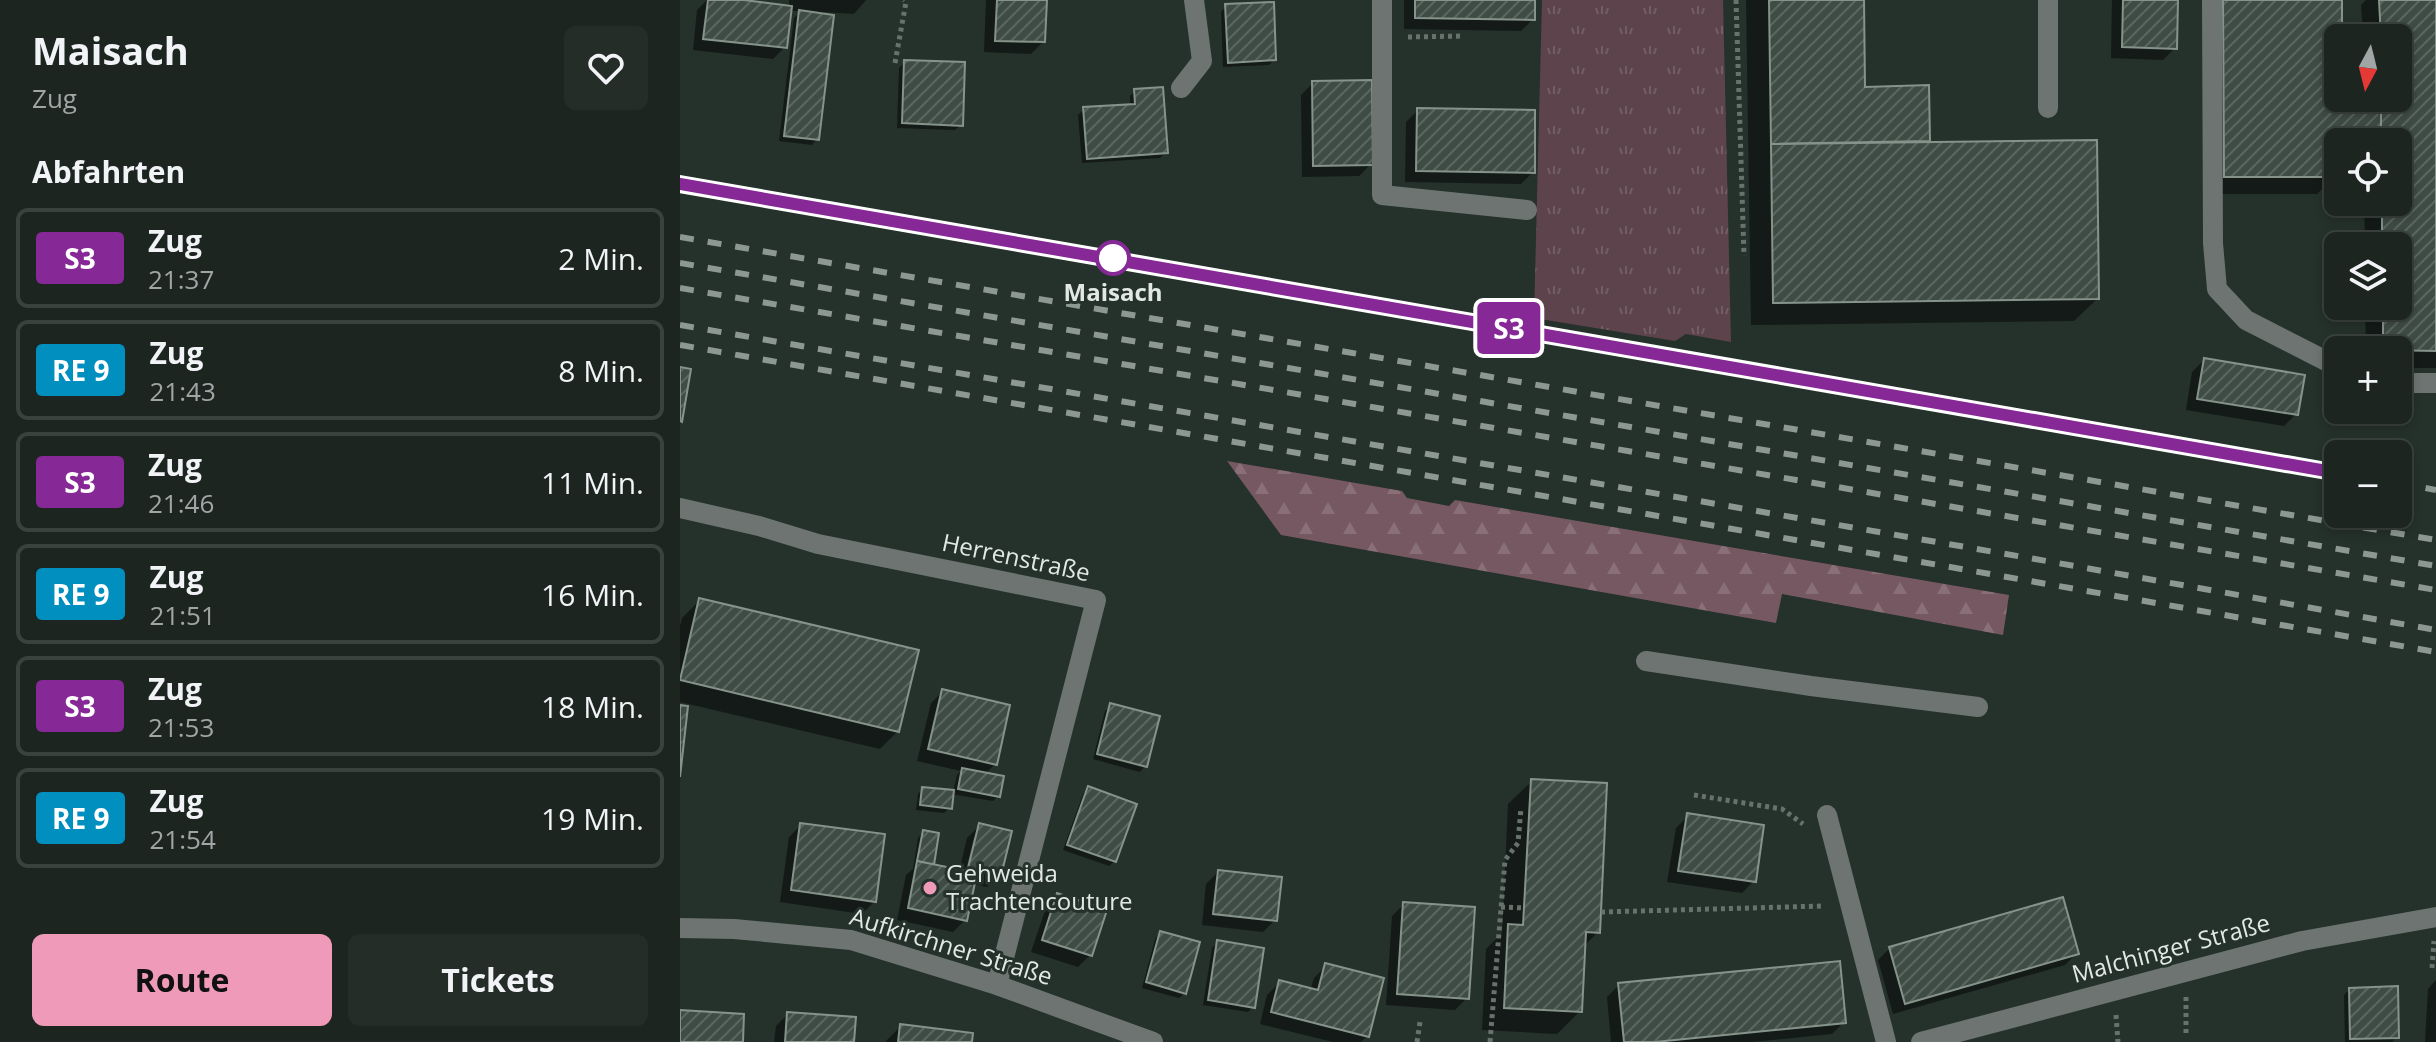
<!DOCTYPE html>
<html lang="de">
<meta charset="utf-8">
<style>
:root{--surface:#1c2520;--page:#252d29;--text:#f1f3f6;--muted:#a0a5a5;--line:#3a423e;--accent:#ef9ab8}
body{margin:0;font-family:"Open Sans",sans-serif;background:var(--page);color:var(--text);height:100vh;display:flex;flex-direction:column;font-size:30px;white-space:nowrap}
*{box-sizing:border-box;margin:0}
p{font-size:26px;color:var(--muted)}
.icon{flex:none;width:44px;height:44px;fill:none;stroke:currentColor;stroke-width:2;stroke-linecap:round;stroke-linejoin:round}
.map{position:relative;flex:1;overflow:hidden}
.details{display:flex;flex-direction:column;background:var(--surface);width:680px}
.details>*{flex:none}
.badge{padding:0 16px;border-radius:6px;font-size:28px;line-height:52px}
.needle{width:52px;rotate:187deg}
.buttons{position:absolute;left:1644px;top:24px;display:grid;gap:16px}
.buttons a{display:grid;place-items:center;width:88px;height:88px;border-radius:12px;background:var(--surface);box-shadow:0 4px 12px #0003,0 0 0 2px var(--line);font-size:40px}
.map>.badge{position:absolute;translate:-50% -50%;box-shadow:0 0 0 4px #fff}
h2{padding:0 32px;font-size:30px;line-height:72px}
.round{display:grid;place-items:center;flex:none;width:84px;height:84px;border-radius:12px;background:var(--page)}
.head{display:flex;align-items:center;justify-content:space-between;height:136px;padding:0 32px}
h1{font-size:38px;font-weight:700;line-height:60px}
.button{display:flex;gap:16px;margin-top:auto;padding:16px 32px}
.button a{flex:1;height:92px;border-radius:12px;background:var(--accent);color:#111;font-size:32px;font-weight:700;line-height:92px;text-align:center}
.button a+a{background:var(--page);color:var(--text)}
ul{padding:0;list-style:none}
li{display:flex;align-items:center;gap:24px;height:100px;margin:0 16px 12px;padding:0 16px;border:4px solid var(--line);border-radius:12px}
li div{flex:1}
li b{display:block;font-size:30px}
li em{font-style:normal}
li .badge{min-width:88px;font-weight:700;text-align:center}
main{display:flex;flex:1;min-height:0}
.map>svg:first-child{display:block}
.grass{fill:url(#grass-tufts)}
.forest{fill:url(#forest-firs)}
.shadow{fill:#0007;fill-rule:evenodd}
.building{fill:url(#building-hatch);stroke:#85938b;stroke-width:2}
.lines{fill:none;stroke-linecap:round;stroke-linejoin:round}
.path{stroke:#68726d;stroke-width:5;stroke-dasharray:4 4;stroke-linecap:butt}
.minor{stroke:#6e7471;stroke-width:20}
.rail{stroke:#8e9893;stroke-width:6;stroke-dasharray:14 14;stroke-linecap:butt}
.line-casing{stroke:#fff;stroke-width:18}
.line{stroke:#862996;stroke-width:12}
.stop-dot{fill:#fff;stroke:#862996;stroke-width:4}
.poi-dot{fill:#ef9ab8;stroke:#25312b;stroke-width:3}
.labels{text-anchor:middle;stroke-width:6;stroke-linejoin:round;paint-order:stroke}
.stop-label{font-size:24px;font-weight:bold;fill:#e2e9e5;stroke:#25312b}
.street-label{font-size:24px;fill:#e2e9e5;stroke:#25312b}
.poi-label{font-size:24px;fill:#e2e9e5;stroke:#25312b;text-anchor:start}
</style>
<main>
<section class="details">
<div class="head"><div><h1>Maisach</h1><p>Zug</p></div><a class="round"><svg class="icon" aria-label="heart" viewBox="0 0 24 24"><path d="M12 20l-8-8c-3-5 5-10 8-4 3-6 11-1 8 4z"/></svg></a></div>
<h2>Abfahrten</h2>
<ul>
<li><span class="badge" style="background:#862996;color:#fff">S3</span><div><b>Zug</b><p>21:37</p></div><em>2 Min.</em></li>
<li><span class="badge" style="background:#008fbf;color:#fff">RE 9</span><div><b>Zug</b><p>21:43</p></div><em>8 Min.</em></li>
<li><span class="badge" style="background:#862996;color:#fff">S3</span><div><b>Zug</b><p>21:46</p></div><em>11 Min.</em></li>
<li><span class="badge" style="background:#008fbf;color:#fff">RE 9</span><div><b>Zug</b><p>21:51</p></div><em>16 Min.</em></li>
<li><span class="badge" style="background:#862996;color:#fff">S3</span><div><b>Zug</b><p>21:53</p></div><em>18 Min.</em></li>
<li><span class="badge" style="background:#008fbf;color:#fff">RE 9</span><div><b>Zug</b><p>21:54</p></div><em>19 Min.</em></li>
</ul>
<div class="button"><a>Route</a><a>Tickets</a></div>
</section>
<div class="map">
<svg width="1756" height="1042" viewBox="0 0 1756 1042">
<defs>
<pattern id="grass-tufts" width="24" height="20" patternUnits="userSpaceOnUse" patternTransform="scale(2)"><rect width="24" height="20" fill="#5d434c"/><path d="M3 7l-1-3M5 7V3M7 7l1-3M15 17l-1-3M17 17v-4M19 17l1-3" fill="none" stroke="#745e66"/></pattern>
<pattern id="forest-firs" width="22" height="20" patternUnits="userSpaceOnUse" patternTransform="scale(2)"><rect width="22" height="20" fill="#765862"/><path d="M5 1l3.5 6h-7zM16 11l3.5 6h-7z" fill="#897078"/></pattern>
<pattern id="building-hatch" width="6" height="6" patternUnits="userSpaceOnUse" patternTransform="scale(2)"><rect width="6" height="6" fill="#3f4c45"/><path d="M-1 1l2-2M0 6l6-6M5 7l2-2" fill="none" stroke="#5a6660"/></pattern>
</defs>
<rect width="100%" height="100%" fill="#25312b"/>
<path class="grass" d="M862 0H1043L1051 342 1006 334 995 341 854 318Z"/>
<path class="forest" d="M547 461 722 491 727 498 769 506 775 500 1329 595 1323 635 1102 594 1096 623 601 535Z"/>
<g class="shadow">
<path d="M27 0 109 7V0H186L174 14 144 12 137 139 132 145 99 141 114 18 121 11H109L105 47 93 59 13 50 17 10Z"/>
<path d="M306 0H365L363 42 351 54 304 52Z"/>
<path d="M724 0H853V19L841 31 724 29Z"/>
<path d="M1066 0H1182L1183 89 1247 87 1249 143 1417 299 1394 321 1071 325Z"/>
<path d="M1432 0H1496L1495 48 1483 60 1431 58Z"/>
<path d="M1526 0H1660V35H1683L1681 5 1686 0H1756V368H1718V350H1686L1685 306H1718V246H1685L1684 202H1718V142H1658V186H1645L1637 194H1527ZM1658 38H1718V98H1658Z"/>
<path d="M546 6 594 60 589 65 543 67 541 12Z"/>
<path d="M225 62 281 125 275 130 217 128 219 68Z"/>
<path d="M633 83 691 164 679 176 622 177 621 95Z"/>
<path d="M455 91 486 152 480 158 402 163 398 115 404 109 450 106V96Z"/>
<path d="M738 110 853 172 841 184 725 182 726 122Z"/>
<path d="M1524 360 1616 414 1604 426 1506 410 1512 372Z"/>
<path d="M20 600 218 731 200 749 0 702V626L2 618Z"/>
<path d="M263 691 315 764 305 774 318 796 313 801 271 794 270 808 264 813 236 810 238 794 243 789 273 792 277 775 281 771 237 761 251 703Z"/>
<path d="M431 706 465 766 460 772 413 759 425 711Z"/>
<path d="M851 782 918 932 903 947 900 1011 877 1034 802 1030 806 949 822 933 828 804Z"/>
<path d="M408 788 435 861 429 866 383 850 403 794Z"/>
<path d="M1008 816 1074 881 1062 893 987 882 996 828Z"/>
<path d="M121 825 194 902 182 914 100 902 109 837Z"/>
<path d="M299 826 319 875 307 887 293 884 285 920 273 932 217 920 226 875 233 869 238 838 243 832 252 866 279 872 287 838ZM294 837H298L288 878H284Z"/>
<path d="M538 872 595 920 583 932 522 925 526 884Z"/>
<path d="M378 896 410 955 398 967 351 952 366 908Z"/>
<path d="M724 904 787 998 775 1010 706 1005 712 916Z"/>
<path d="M480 933 505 993 499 998 462 988 475 939Z"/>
<path d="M538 942 573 1007 568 1012 523 1005 532 948Z"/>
<path d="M1210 948 1397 953 1385 965 1213 1014 1198 960Z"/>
<path d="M646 966 687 1036 681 1042H653L580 1024 587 995 599 983 630 991 634 978Z"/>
<path d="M1756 980V1042H1745L1748 989Z"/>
<path d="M939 985 1164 1022 1152 1034 1072 1042H931L927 997Z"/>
<path d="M1669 990 1717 1037 1712 1042H1665L1664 995Z"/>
<path d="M108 1014 172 1042H94L96 1026Z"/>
<path d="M220 1027 290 1042H205Z"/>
</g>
<g class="building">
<path d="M28 0H64L112 6 107 48 23 39Z"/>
<path d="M317 0H367L365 42 315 41Z"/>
<path d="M735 0H855V20L735 18Z"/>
<path d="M1089 0H1184L1185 87 1249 85 1250 141 1091 144Z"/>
<path d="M1443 0H1498L1497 49 1442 47Z"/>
<path d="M1543 0H1662V33H1701V38H1658V98H1701V142H1658L1657 177H1544Z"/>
<path d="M1699 0H1756V351L1703 350V306H1718V246H1702V202H1718V142H1701V98H1718V38H1701Z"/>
<path d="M594 2 596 60 548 63 545 4Z"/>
<path d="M119 10 154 15 139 140 104 136Z"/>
<path d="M224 60 285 62 283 126 222 123Z"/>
<path d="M692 80 693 165 633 166 632 81Z"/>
<path d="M483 87 488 153 407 159 403 107 455 104 454 89Z"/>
<path d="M737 108 855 110V173L736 171Z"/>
<path d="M1417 140 1419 299 1093 303 1091 144Z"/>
<path d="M1524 358 1625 375 1618 415 1517 399Z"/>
<path d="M0 367 11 369 2 422 0 421Z"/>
<path d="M19 598 239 650 219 732 0 680Z"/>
<path d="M262 689 330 705 317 765 248 749Z"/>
<path d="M430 703 480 716 467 767 417 754Z"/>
<path d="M0 705 8 706 0 777Z"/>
<path d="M282 768 324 776 320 797 278 789Z"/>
<path d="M851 779 927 783 920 933 906 932 902 1012 824 1008 828 924 843 925Z"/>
<path d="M408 786 457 804 436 862 387 845Z"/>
<path d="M242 787 274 790 272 809 240 805Z"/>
<path d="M1007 813 1084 825 1076 882 998 871Z"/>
<path d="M120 823 205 834 196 902 111 890Z"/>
<path d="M299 823 332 831 321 876 288 868Z"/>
<path d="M243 830 259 833 254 865 237 861Z"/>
<path d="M237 861 297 873 287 921 228 908Z"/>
<path d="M538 870 602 877 597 921 533 914Z"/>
<path d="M377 893 427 910 412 956 362 940Z"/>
<path d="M1383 897 1399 954 1225 1004 1209 947Z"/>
<path d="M723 902 795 907 789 999 717 994Z"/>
<path d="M480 931 520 942 506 994 466 982Z"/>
<path d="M537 940 584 948 575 1008 528 1000Z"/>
<path d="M1160 961 1166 1023 975 1042H944L938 983Z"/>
<path d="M645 963 704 978 689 1037 591 1012 599 980 638 990Z"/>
<path d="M1718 986 1719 1038 1670 1039 1669 988Z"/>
<path d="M0 1010 64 1014 63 1042H0Z"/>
<path d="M107 1012 176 1017 174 1042H105Z"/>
<path d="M220 1024 293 1033 292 1042H218Z"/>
</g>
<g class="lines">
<g class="path">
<path d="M1056 0 1064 256"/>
<path d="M728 37 783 36"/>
<path d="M215 63 226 2 224 0"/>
<path d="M1014 795 1102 809 1123 824"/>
<path d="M821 907 844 908"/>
<path d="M921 912 1144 906"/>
<path d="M1752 968 1754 941"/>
<path d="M1506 997V1036"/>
<path d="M1436 1015 1438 1042"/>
<path d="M737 1042 740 1022"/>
<path d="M810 1042 825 860 838 843 841 808"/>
</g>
<g class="minor">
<path d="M702 0V195L847 210"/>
<path d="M1532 0 1533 243 1537 289 1566 320 1658 367"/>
<path d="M501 88 522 61 514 0"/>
<path d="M1368 108V0"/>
<path d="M1718 383H1756"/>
<path d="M0 508 79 526 138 544 416 600 317 985"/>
<path d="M966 661 1131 686 1298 707"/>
<path d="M1147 815 1206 1042"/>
<path d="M0 928 54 929 171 940 317 985 473 1042"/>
<path d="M1241 1042 1622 941 1756 917"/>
</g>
<g class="rail">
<path d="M0 184 1658 473"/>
<path d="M0 237 1756 540"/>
<path d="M0 263 1756 566"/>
<path d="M0 288 1756 590"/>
<path d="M0 325 1355 559 1756 630"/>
<path d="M0 345 1756 652"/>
<path d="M1718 483 1756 490"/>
</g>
</g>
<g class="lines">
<defs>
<path id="line" d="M0 184 1658 473"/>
</defs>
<use href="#line" class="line-casing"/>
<use href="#line" class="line"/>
</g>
<circle class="stop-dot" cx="433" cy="258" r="16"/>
<circle class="poi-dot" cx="250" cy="888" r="8"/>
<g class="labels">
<g class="stop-label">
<text x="433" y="301">Maisach</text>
</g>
<g class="street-label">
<text transform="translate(336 558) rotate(12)" y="8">Herrenstraße</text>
<text transform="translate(271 947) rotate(17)" y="8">Aufkirchner Straße</text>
<text transform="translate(1491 949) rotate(-15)" y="8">Malchinger Straße</text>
</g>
<g class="poi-label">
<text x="266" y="882">Gehweida<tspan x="266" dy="28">Trachtencouture</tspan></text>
</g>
</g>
</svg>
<div class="buttons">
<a><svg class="needle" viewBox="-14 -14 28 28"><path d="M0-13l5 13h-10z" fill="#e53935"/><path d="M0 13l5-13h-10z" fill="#a0a5a5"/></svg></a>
<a><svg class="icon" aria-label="locate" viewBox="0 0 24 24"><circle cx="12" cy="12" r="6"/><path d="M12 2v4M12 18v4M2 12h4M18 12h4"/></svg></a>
<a><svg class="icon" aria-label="layers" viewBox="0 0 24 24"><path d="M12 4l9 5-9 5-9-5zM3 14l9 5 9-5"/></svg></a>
<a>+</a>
<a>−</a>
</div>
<b class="badge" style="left:829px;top:328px;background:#862996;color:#fff">S3</b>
</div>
</main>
